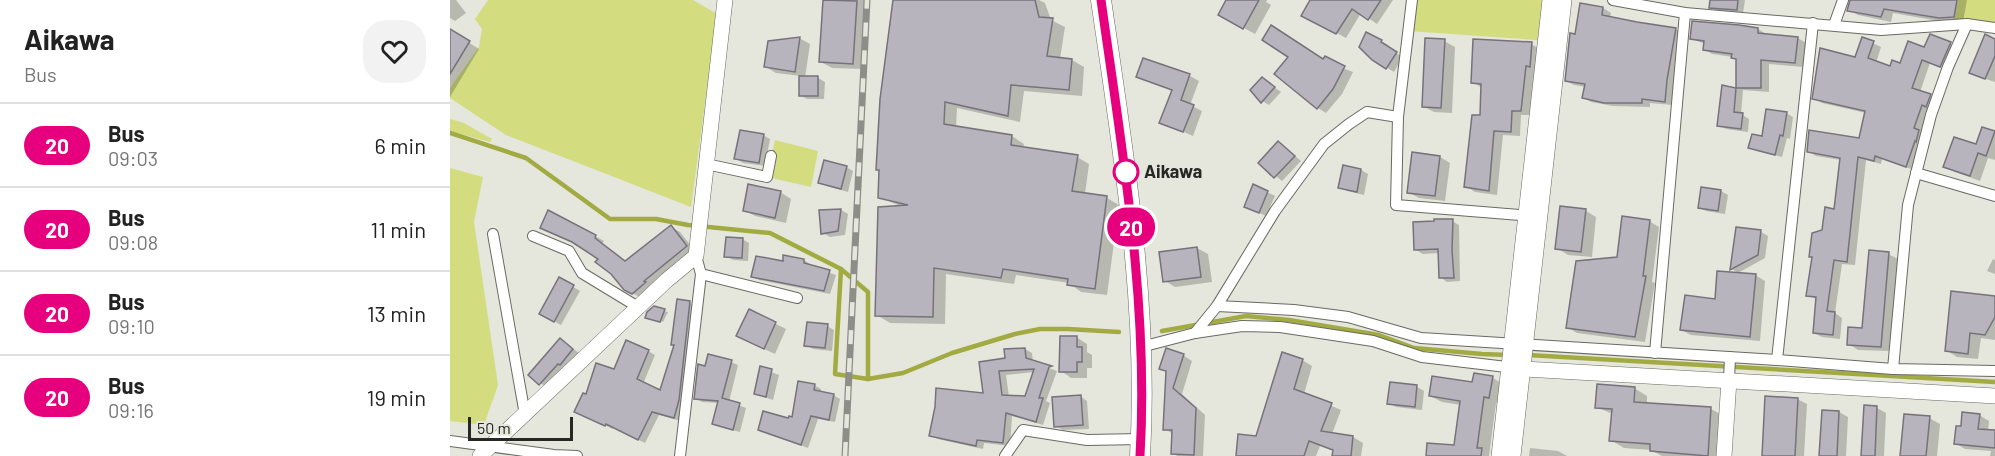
<!DOCTYPE html>
<style>
:root{--surface:#fff;--page:#f2f2f2;--text:#222;--muted:#767676;--line:#e0e0e0}
body{margin:0;font-family:Barlow,sans-serif;background:var(--page);color:var(--text);height:100vh;display:flex;flex-direction:column;font-size:22px;white-space:nowrap}
*{box-sizing:border-box;margin:0}
p{font-size:20px;color:var(--muted)}
.icon{flex:none;width:33px;height:33px;fill:none;stroke:currentColor;stroke-width:2;stroke-linecap:round;stroke-linejoin:round}
.map{position:relative;flex:1;overflow:hidden}
.drawer{display:flex;flex-direction:column;background:var(--surface);width:450px}
.drawer>*{flex:none}
.badge{padding:0 12px;border-radius:20px;font-size:21px;line-height:39px}
.scale{position:absolute;left:18px;bottom:15px;width:105px;box-sizing:border-box;padding-left:6px;border:3px solid #272724;border-top:0;font-size:16px;line-height:21px;white-space:nowrap;color:#272724;-webkit-text-stroke:4px #e5e6dc;paint-order:stroke}
.map>.badge{position:absolute;translate:-50% -50%;box-shadow:0 0 0 3px #fff}
.round{display:grid;place-items:center;flex:none;width:63px;height:63px;border-radius:24px;background:var(--page)}
.overview{display:flex;align-items:center;justify-content:space-between;height:102px;padding:0 24px}
h1{font-size:28px;font-weight:700;line-height:45px}
ul{padding:0;list-style:none}
li{display:flex;align-items:center;gap:18px;height:84px;padding:0 24px;border-top:2px solid var(--line)}
li div{flex:1}
li b{display:block;font-size:22px}
li em{font-style:normal}
li .badge{min-width:66px;font-weight:700;text-align:center}
main{display:flex;flex:1;min-height:0}
.map>svg:first-child{display:block}
.green{fill:#d3dd80}
.shadow{fill:#0003;fill-rule:evenodd}
.lines{fill:none;stroke-linecap:round;stroke-linejoin:round}
.stream{stroke:#a2ab42;stroke-width:4.5}
.building{fill:#b8b4bd;stroke:#76727b;stroke-width:1.5;fill-rule:evenodd}
.street-casing{stroke:#696a62;stroke-width:12}
.secondary-casing{stroke:#696a62;stroke-width:16}
.highway-casing{stroke:#696a62;stroke-width:21}
.street{stroke:#fff;stroke-width:10}
.secondary{stroke:#fff;stroke-width:15}
.highway{stroke:#fff;stroke-width:20}
.rail-casing{stroke:#8d8e87;stroke-width:7}
.rail{stroke:#e5e6dc;stroke-width:4.5;stroke-dasharray:14;stroke-linecap:butt}
.line-casing{stroke:#fff;stroke-width:14}
.line{stroke:#e6007e;stroke-width:9}
.stop-dot{fill:#fff;stroke:#e6007e;stroke-width:3}
.labels{text-anchor:middle;stroke-width:4.5;stroke-linejoin:round;paint-order:stroke}
.stop-label{font-size:18px;font-weight:bold;fill:#272724;stroke:#e5e6dc;text-anchor:start}
</style>
<main>
<section class="drawer">
<div class="overview"><div><h1>Aikawa</h1><p>Bus</p></div><a class="round"><svg class="icon" aria-label="heart" viewBox="0 0 24 24"><path d="M12 20l-8-8c-3-5 5-10 8-4 3-6 11-1 8 4z"/></svg></a></div>
<ul>
<li><span class="badge" style="background:#e6007e;color:#fff">20</span><div><b>Bus</b><p>09:03</p></div><em>6 min</em></li>
<li><span class="badge" style="background:#e6007e;color:#fff">20</span><div><b>Bus</b><p>09:08</p></div><em>11 min</em></li>
<li><span class="badge" style="background:#e6007e;color:#fff">20</span><div><b>Bus</b><p>09:10</p></div><em>13 min</em></li>
<li><span class="badge" style="background:#e6007e;color:#fff">20</span><div><b>Bus</b><p>09:16</p></div><em>19 min</em></li>
</ul>
</section>
<div class="map">
<svg width="1545" height="456" viewBox="0 0 1545 456">
<rect width="100%" height="100%" fill="#e5e6dc"/>
<g class="green">
<path d="M38 0H243L267 14 241 207 56 135 0 98V88L29 47 32 29 25 19Z"/>
<path d="M962 0H1107L1099 41 958 31Z"/>
<path d="M1508 0H1545V28L1503 21Z"/>
<path d="M0 119 14 123 42 139 40 142 0 131Z"/>
<path d="M325 140 368 151 361 187 317 177Z"/>
<path d="M0 168 33 177 24 222 48 385 34 425 0 421Z"/>
</g>
<g class="shadow">
<path d="M0 0H6L16 13 5 21 0 18Z"/>
<path d="M381 0H418L414 69 382 68 371 62Z"/>
<path d="M445 0H589L595 3 601 20 615 27 610 59 622 60 634 67 632 96 574 91 570 122 507 108 506 128 562 136 574 144 573 148 627 157 639 164 635 194 657 198 669 205 657 295 631 292 619 283 566 275 564 284 496 274 495 324 440 323 427 315 450 206 430 197Z"/>
<path d="M778 0H817L816 2 821 5 805 34 770 15Z"/>
<path d="M862 0H943L927 24 911 13 896 38 853 15Z"/>
<path d="M1261 0H1295L1293 13 1267 11 1260 7Z"/>
<path d="M1402 0H1517L1513 22 1500 23 1443 13 1441 22 1408 15 1399 10Z"/>
<path d="M1131 5 1153 8 1161 13 1160 18 1225 29 1233 33 1223 105 1200 103V107L1163 106 1141 102 1134 98 1136 87 1124 85 1116 81Z"/>
<path d="M1308 29 1316 34 1348 38 1356 43 1353 67 1319 64V92L1293 90 1291 114 1299 119 1298 132 1276 129 1269 125 1273 87 1287 90 1288 60 1283 57 1262 54 1254 49 1255 44 1242 39Z"/>
<path d="M2 32 29 49 0 97V36Z"/>
<path d="M349 38 360 44 355 78H368L375 82 374 99H357L350 95 351 76 326 73 316 67Z"/>
<path d="M1412 38 1431 47 1426 63 1441 68 1451 65 1475 49 1500 43 1508 48 1498 71 1480 63 1470 92 1488 100 1464 170 1432 159 1431 164 1416 160 1405 265 1392 264 1385 313 1392 318 1390 339 1372 337 1364 333 1366 299 1358 295 1374 231 1385 210 1391 160 1366 156 1358 151 1410 140 1416 113 1372 103 1364 98 1406 59Z"/>
<path d="M1545 40V82L1527 76Z"/>
<path d="M931 41 938 45 937 48 953 57 944 72 923 59Z"/>
<path d="M994 41 1005 47 1002 113 984 112 973 106Z"/>
<path d="M1081 44 1090 49 1080 115H1071L1070 136 1053 135 1047 195 1025 192 1016 186 1032 116V88L1023 82Z"/>
<path d="M694 60 740 76 749 81 740 105 752 111 743 136 711 122 723 91 688 77Z"/>
<path d="M874 61 903 72 892 94 876 113 868 108Z"/>
<path d="M813 79 831 92 819 105 812 101Z"/>
<path d="M1336 113 1343 117 1340 139 1337 138 1332 157 1307 151 1300 147 1313 138Z"/>
<path d="M1533 129 1545 133V160L1538 158 1530 181 1505 172 1495 167 1527 146Z"/>
<path d="M313 135 320 139 315 166 293 163 286 159Z"/>
<path d="M829 142 851 161 832 181 810 163Z"/>
<path d="M990 157 1000 163 995 201 969 198 958 192Z"/>
<path d="M396 167 403 171 398 192 377 186 370 182Z"/>
<path d="M894 167 911 170 918 174 914 195 897 191 890 187Z"/>
<path d="M804 186 825 196 816 216 803 210Z"/>
<path d="M1252 188 1271 191 1278 195 1275 214 1256 211 1249 207Z"/>
<path d="M330 192 341 199 336 223 305 216 294 210Z"/>
<path d="M391 210 398 214 395 235 380 237 373 233Z"/>
<path d="M1136 211 1146 217 1142 257 1118 255 1107 248Z"/>
<path d="M1002 221 1009 225 1010 281 997 282 990 277V253L973 254 966 250Z"/>
<path d="M1199 221 1209 227 1202 282 1205 283 1195 342 1127 333 1117 327 1168 258Z"/>
<path d="M221 227 230 232 245 251 191 298 175 289 150 258 129 245 145 236 154 241 152 244 176 262Z"/>
<path d="M1311 232 1318 236 1315 258 1288 273 1282 269Z"/>
<path d="M292 239 299 243 298 261 283 260 276 256Z"/>
<path d="M747 248 758 254 762 282 725 287 715 281Z"/>
<path d="M1438 254 1448 259 1441 351 1408 350 1399 344 1413 329Z"/>
<path d="M1543 259 1545 260V274L1537 271Z"/>
<path d="M354 260 360 264V266L386 275 380 294 309 280 303 277 334 263Z"/>
<path d="M1305 275 1315 281 1310 341 1241 335 1231 330 1266 301Z"/>
<path d="M110 279 130 291 111 325 91 314Z"/>
<path d="M1545 297V340L1531 338 1528 359 1507 357 1496 350Z"/>
<path d="M228 301 240 303 247 307 231 421 209 415 195 443 163 427V429L133 415 137 396 165 371 198 351 205 355 193 384 211 392 225 346 223 344Z"/>
<path d="M204 308 218 312 213 322 200 319Z"/>
<path d="M300 311 336 329 325 354 299 342Z"/>
<path d="M377 326 384 330 382 351 363 349 356 345Z"/>
<path d="M626 337 637 344V352L642 355V368H637V378H621L611 371Z"/>
<path d="M111 340 129 353 97 387 90 383Z"/>
<path d="M575 349 582 353 583 362 607 371 596 401 600 403 593 425 562 416 560 446 534 443 533 449 488 439 481 435 535 395 531 363 556 360ZM584 372 576 398 559 397 556 375Z"/>
<path d="M733 355 742 361 732 394 755 415 753 456H727L723 453V434L715 429 717 372Z"/>
<path d="M852 360 862 366 854 394 891 410 882 434 903 437 913 443 911 456H883L884 451 870 446 866 456H787L807 438Z"/>
<path d="M281 362 288 365 279 402 296 408 290 432 270 427 264 423 269 403 252 402 246 398 256 368Z"/>
<path d="M311 368 329 375 323 400 305 394Z"/>
<path d="M1043 378 1054 385 1051 403H1046L1039 456H977L1005 447 1011 405 992 402 980 396Z"/>
<path d="M941 384 967 387 974 391 972 410 946 407 939 403Z"/>
<path d="M364 385 371 389V393L383 395 390 399 385 422 368 419 358 448 310 430 343 419Z"/>
<path d="M1184 388 1197 396V405L1261 409 1274 416 1271 456H1212L1201 450 1174 448 1161 440 1163 414 1146 407Z"/>
<path d="M630 396 637 401 639 429 613 430 606 426Z"/>
<path d="M1347 399 1357 404 1354 456H1314Z"/>
<path d="M1427 408 1436 413 1434 456H1413Z"/>
<path d="M1389 412 1398 417 1396 456H1371Z"/>
<path d="M1529 415 1539 421 1538 431 1545 432V456H1540L1541 451 1515 449 1505 443 1512 428Z"/>
<path d="M1479 418 1490 424 1487 456H1452Z"/>
<path d="M1080 448 1108 451 1117 456H1079Z"/>
</g>
<g class="lines">
<g class="stream">
<path d="M0 133 76 158 160 219H206L238 225 320 233 391 269 418 292V379L453 373 502 353 565 334 590 329H618L669 332"/>
<path d="M391 269 385 374 418 379"/>
<path d="M712 331 796 316 839 320 929 335 964 348 1032 354 1058 355"/>
<path d="M1078 355 1545 382"/>
</g>
</g>
<g class="building">
<path d="M373 0 407 1 403 64 369 62Z"/>
<path d="M443 0H585L589 17 603 18 597 56 622 59 619 90 561 85 558 116 495 102 494 124 562 135 561 145 628 155 622 191 657 196 645 289 617 285 618 279 553 269 551 278 484 268 483 317 425 316 428 207 458 205 428 198 429 170H426L430 99Z"/>
<path d="M776 0H809L793 29 768 15Z"/>
<path d="M860 0H931L918 20 902 9 886 34 851 16Z"/>
<path d="M1260 0H1288L1287 10 1259 8Z"/>
<path d="M1400 0H1507L1504 17 1489 18 1434 9 1431 17 1397 11Z"/>
<path d="M1130 3 1153 7 1152 15 1187 22 1226 28 1217 80 1215 102 1192 99V103H1154L1132 98 1135 84 1115 81 1120 33 1125 34Z"/>
<path d="M1242 21 1289 25 1308 28V33L1348 37 1345 63 1311 60V88H1286V59L1281 58 1282 54 1253 50 1254 41 1240 39Z"/>
<path d="M821 25 873 59 875 56 895 66 883 89 867 109 824 74 838 57 812 40Z"/>
<path d="M0 29 20 41 0 74Z"/>
<path d="M916 32 932 40 931 42 947 52 936 69 922 60 909 47Z"/>
<path d="M1480 34 1501 42 1490 67 1472 60 1462 88 1481 94 1476 107 1472 105 1464 128 1469 130 1466 142 1465 141 1456 167 1425 156 1424 161 1408 157 1397 262 1384 260 1377 311 1385 312 1383 335 1363 333 1366 297 1356 296 1362 257H1359L1362 233 1372 230 1375 207 1384 209 1390 158 1357 152 1359 130 1409 138 1415 111 1362 99 1370 48 1405 57 1412 37 1424 41 1418 58 1440 66 1442 60 1450 63 1458 41 1474 47Z"/>
<path d="M1535 34 1545 39V56L1535 79 1519 73Z"/>
<path d="M350 37 345 72 314 67 318 41Z"/>
<path d="M975 38 995 39 991 108 972 107Z"/>
<path d="M1023 39 1082 42 1080 67 1076 66 1071 111H1062L1061 132 1044 131 1039 191 1014 187 1022 115H1030L1031 84 1021 83Z"/>
<path d="M693 58 740 74 731 100 744 105 733 132 709 123 722 90 686 77Z"/>
<rect x="349" y="76" width="19" height="20"/>
<path d="M812 77 825 87 811 103 800 90Z"/>
<path d="M1272 85 1286 88 1284 112 1293 113 1291 129 1267 126Z"/>
<path d="M1316 109 1337 112 1333 136 1330 135 1325 155 1298 148 1302 134 1312 136Z"/>
<path d="M1532 127 1545 131 1536 156 1528 153 1520 176 1493 167 1504 137 1526 144Z"/>
<path d="M290 130 314 134 309 163 284 159Z"/>
<path d="M828 141 845 156 824 178 808 163Z"/>
<path d="M962 152 990 156 985 196 957 193Z"/>
<path d="M374 160 397 166 391 189 368 183Z"/>
<path d="M893 165 911 169 907 192 888 188Z"/>
<path d="M298 184 331 191 325 218 293 211Z"/>
<path d="M803 184 818 191 809 213 794 207Z"/>
<path d="M1251 187 1271 190 1268 211 1248 208Z"/>
<path d="M1110 206 1136 209 1131 252 1105 249Z"/>
<path d="M391 209 388 231 371 234 369 210Z"/>
<path d="M98 210 146 235 145 238 175 261 221 225 237 246 194 281 196 282 182 294 174 290 161 274 145 262 148 259 122 242 90 228Z"/>
<path d="M1172 216 1200 220 1193 276H1196L1185 337 1116 328 1126 261 1167 257Z"/>
<path d="M984 219H1003L1002 250 1004 278H989L988 249 964 250 963 222 984 221Z"/>
<path d="M1286 227 1311 230 1308 255 1280 270Z"/>
<path d="M276 237 293 238 292 258 274 257Z"/>
<path d="M747 247 751 277 713 282 709 252Z"/>
<path d="M1419 250 1439 252 1431 347 1397 345 1398 327 1412 328Z"/>
<path d="M333 255 354 259V263L380 270 374 291 301 277 306 256 333 261Z"/>
<path d="M1267 271 1306 274 1300 337 1230 330 1235 295 1265 299Z"/>
<path d="M109 277 124 285 104 322 89 314Z"/>
<path d="M1501 291 1545 296V317L1535 335 1520 333 1518 354 1495 351Z"/>
<path d="M227 299 240 301 229 400 224 418 202 412 188 440 156 424 155 426 124 412 133 393 136 394 146 363 164 369 176 340 199 350 187 379 210 390 224 345H221Z"/>
<path d="M204 306 215 309 210 322 195 318 197 312Z"/>
<path d="M299 309 326 322 314 349 286 336Z"/>
<path d="M357 322 378 324 375 348 354 346Z"/>
<path d="M610 336H627V347H632V362H627V372H609Z"/>
<path d="M110 338 123 349 110 365 108 364 89 385 78 375Z"/>
<path d="M575 348 576 358 602 366 599 367 589 398H593L586 422 556 413 553 443 527 440 526 446 479 436 485 407 486 388 533 393 529 362 555 358 554 349ZM584 369 575 396 552 395 549 371Z"/>
<path d="M716 348 734 354 723 388 746 408 744 455 721 454 722 430H713L716 371 709 369Z"/>
<path d="M832 352 853 359 844 389 882 403 871 431 903 436 901 456H882L883 450 859 441 854 456H786L788 434 806 436Z"/>
<path d="M258 354 282 360 272 398 290 403 283 430 262 424 268 401 244 399 248 364 255 366Z"/>
<path d="M310 366 322 369 316 397 304 394Z"/>
<path d="M1024 373 1043 376 1039 398 1034 397 1027 448H1032L1031 456H976L977 443 1004 445 1010 401 979 396 982 376 1022 382Z"/>
<path d="M348 381 365 384 364 390 384 394 379 420 361 416 351 445 308 430 313 411 338 418 339 416 342 417Z"/>
<path d="M940 382 967 385 965 407 937 404Z"/>
<path d="M1147 384 1185 387 1184 402 1261 407 1258 456 1200 451V444L1159 441 1162 409 1145 408Z"/>
<path d="M631 395 633 425 604 427 602 397Z"/>
<path d="M1315 396 1348 398 1345 456H1312Z"/>
<path d="M1414 405 1427 406 1425 456H1411Z"/>
<path d="M1372 410 1389 411 1387 456H1369Z"/>
<path d="M1512 412 1530 414 1528 429 1545 430V448L1504 444 1506 426H1511Z"/>
<path d="M1454 414 1480 416 1476 456H1450Z"/>
</g>
<g class="lines">
<defs>
<g id="street">
<path d="M962 0 948 117 946 205 1082 216"/>
<path d="M1163 0 1235 13 1431 30 1517 24 1545 28"/>
<path d="M1384 25 1393 0"/>
<path d="M256 164 317 177 321 156"/>
<path d="M1466 173 1545 196"/>
<path d="M43 234 75 415"/>
<path d="M83 236 119 251 132 273 188 307"/>
<path d="M251 274 347 298"/>
<path d="M767 306 844 310 898 317 971 338 1327 360 1443 369 1545 371"/>
<path d="M745 333 767 306 825 211 874 144 899 124 917 112 948 117"/>
<path d="M691 347 745 333 792 326 830 327 923 341 972 357 1065 368"/>
<path d="M1205 353 1235 13"/>
<path d="M1327 360 1363 23"/>
<path d="M1443 369 1458 205 1481 115 1498 67 1517 24"/>
<path d="M1279 380 1280 357"/>
<path d="M0 441 104 455 127 456"/>
<path d="M230 456 251 274 246 256"/>
<path d="M555 456 573 430 637 440 691 439"/>
</g>
<g id="secondary">
<path d="M1074 369 1545 396"/>
<path d="M30 456 217 280 246 256 275 0"/>
<path d="M1049 456 1100 0"/>
<path d="M1063 456 1114 0"/>
<path d="M1274 456 1279 380"/>
</g>
<path id="highway" d="M651 0C673 151 699 303 690 456"/>
</defs>
<use href="#street" class="street-casing"/>
<use href="#secondary" class="secondary-casing"/>
<use href="#highway" class="highway-casing"/>
<use href="#street" class="street"/>
<use href="#secondary" class="secondary"/>
<use href="#highway" class="highway"/>
<defs>
<path id="rail" d="M395 456 417 0"/>
</defs>
<use href="#rail" class="rail-casing"/>
<use href="#rail" class="rail"/>
</g>
<g class="lines">
<defs>
<path id="line" d="M651 0C672 151 699 303 690 456"/>
</defs>
<use href="#line" class="line-casing"/>
<use href="#line" class="line"/>
</g>
<circle class="stop-dot" cx="676" cy="172" r="12"/>
<g class="labels">
<g class="stop-label">
<text x="694" y="178">Aikawa</text>
</g>
</g>
</svg>
<div class="scale">50 m</div>
<b class="badge" style="left:681px;top:227px;background:#e6007e;color:#fff">20</b>
</div>
</main>
